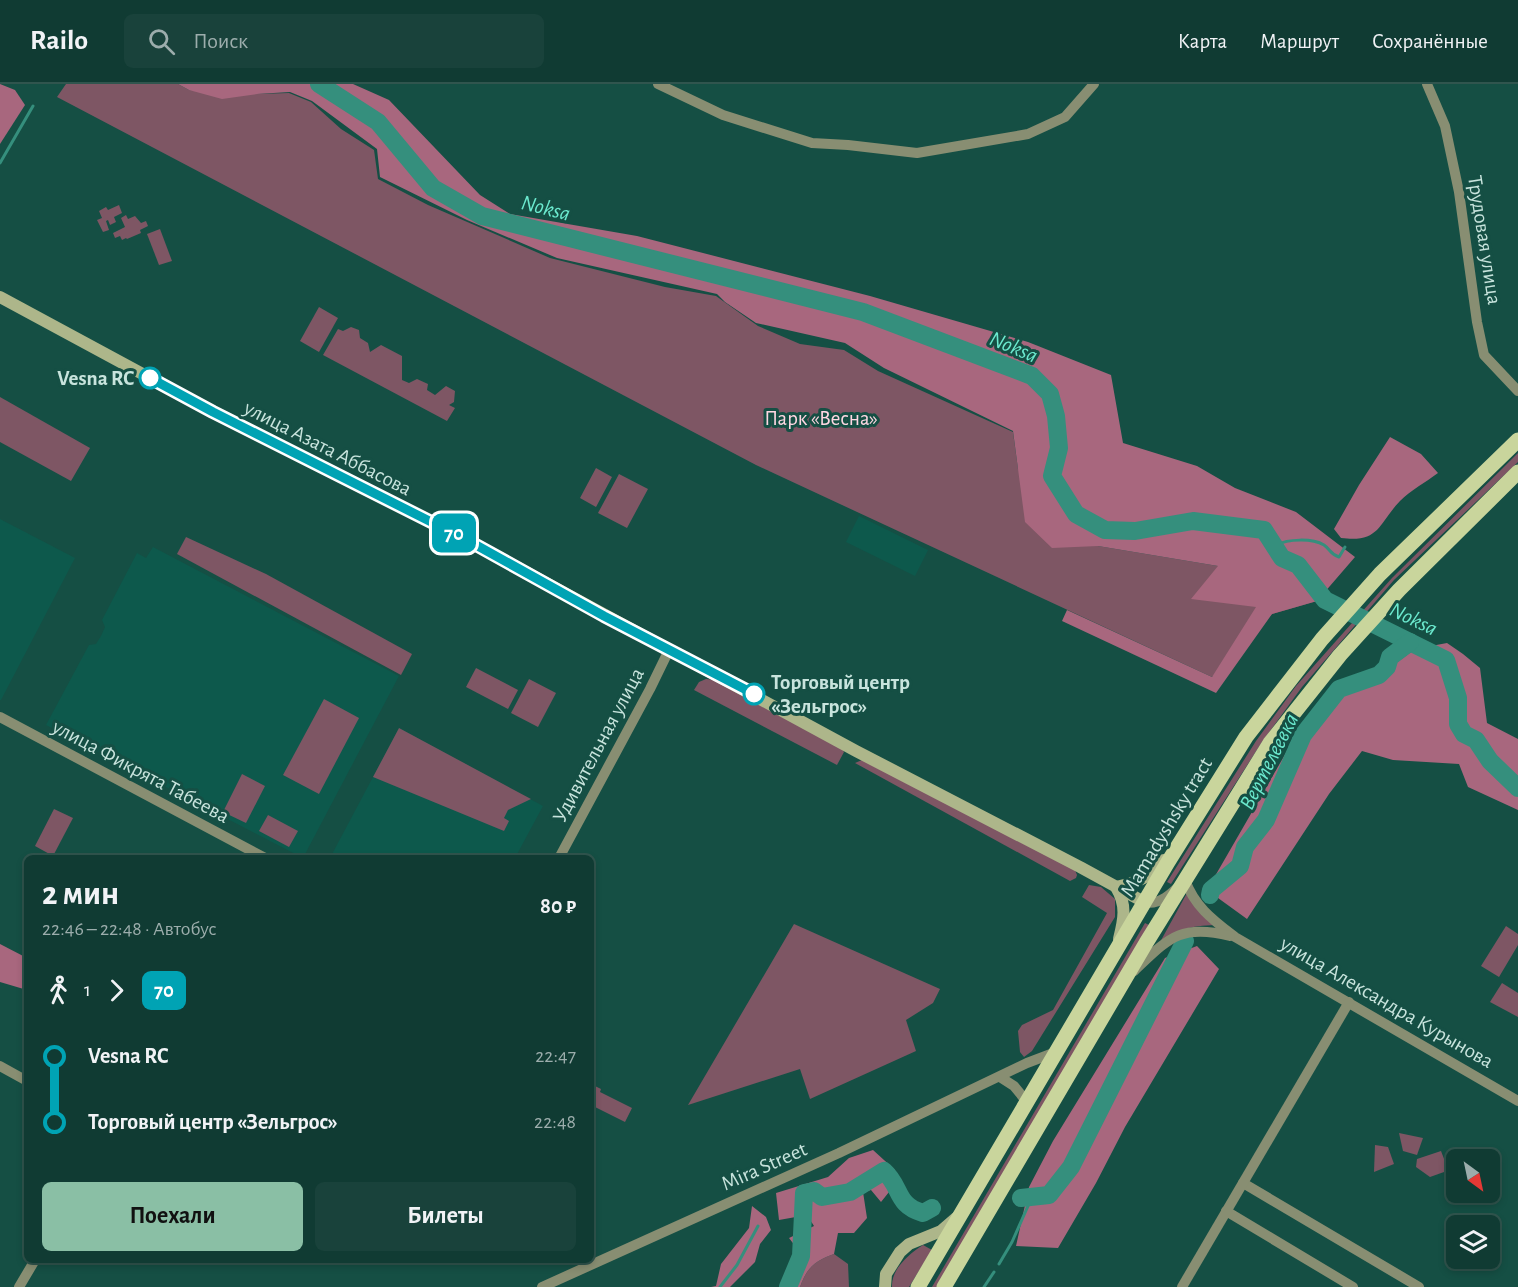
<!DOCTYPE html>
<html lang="ru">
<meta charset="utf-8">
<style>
:root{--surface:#103b33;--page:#19423b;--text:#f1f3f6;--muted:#9cadac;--line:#30554e;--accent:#8abfa5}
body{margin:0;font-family:"Alegreya Sans",sans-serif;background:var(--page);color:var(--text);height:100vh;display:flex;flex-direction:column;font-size:22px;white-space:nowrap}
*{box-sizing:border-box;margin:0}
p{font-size:20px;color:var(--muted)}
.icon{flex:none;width:33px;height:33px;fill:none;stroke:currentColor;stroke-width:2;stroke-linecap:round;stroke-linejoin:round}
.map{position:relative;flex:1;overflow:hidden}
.panel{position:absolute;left:24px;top:771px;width:570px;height:408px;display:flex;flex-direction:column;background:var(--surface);border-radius:9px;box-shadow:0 3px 9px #0003,0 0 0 2px var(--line)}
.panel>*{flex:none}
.badge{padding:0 12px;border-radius:9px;font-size:21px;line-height:39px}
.needle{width:39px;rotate:147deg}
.tools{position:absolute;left:1446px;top:1065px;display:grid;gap:12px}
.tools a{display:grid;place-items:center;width:54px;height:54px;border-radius:9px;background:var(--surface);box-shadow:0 3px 9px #0003,0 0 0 2px var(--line);font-size:30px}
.map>.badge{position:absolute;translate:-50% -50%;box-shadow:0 0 0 3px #fff}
.legs{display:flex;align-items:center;gap:9px;height:66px;padding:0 18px;font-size:20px}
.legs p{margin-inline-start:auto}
.summary{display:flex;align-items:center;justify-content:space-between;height:102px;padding:0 18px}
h1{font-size:33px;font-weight:600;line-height:45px}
.button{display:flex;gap:12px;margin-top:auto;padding:12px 18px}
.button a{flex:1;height:69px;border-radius:9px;background:var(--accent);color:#111;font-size:24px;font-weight:600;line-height:69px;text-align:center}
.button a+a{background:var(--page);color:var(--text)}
ul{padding:0 18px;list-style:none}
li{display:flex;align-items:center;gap:21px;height:66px;font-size:22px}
li i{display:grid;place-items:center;width:9px;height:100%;margin:0 8px;background:currentColor}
li i::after{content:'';width:15px;height:15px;margin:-8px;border:4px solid;border-radius:50%;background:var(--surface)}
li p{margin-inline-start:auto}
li:first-child i{background:linear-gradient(#0000 50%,currentColor 0)}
li:last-child i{background:linear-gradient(currentColor 50%,#0000 0)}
header{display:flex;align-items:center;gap:36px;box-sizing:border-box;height:84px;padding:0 30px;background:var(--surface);border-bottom:2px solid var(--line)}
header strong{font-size:28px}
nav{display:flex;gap:33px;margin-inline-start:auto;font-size:21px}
.search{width:420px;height:54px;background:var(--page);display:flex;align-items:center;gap:15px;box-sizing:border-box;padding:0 21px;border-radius:9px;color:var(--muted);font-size:22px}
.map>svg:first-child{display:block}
.built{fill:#0d594c}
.green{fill:#7e5664}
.forest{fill:#a8677e}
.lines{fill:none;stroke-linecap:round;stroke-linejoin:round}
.stream{stroke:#358f7d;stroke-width:3}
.river{stroke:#358f7d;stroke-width:18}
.street{stroke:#888e72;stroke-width:10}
.secondary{stroke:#adb68a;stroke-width:12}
.primary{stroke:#c9d59c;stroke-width:15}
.line-1-casing{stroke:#fff;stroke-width:14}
.line-1{stroke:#00a3b4;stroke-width:9}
.stop-1-dot{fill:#fff;stroke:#00a3b4;stroke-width:3}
.labels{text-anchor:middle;stroke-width:6;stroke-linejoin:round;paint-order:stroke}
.street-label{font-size:21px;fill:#c8e4dd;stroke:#154f44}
.stop-label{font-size:21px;font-weight:bold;fill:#c8e4dd;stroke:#154f44;text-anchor:end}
.park-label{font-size:21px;fill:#ffd7e3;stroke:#154f44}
.water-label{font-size:22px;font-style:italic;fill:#6be9ce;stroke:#154f44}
</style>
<header>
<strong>Railo</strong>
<div class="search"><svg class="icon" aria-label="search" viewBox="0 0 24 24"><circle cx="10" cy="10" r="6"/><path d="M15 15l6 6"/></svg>Поиск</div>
<nav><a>Карта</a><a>Маршрут</a><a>Сохранённые</a></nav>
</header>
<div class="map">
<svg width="1518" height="1203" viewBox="0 0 1518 1203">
<rect width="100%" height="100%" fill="#154f44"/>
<g class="built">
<path d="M859 432 928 466 915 492 846 458Z"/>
<path d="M0 435 75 474 1 616H0Z"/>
<path d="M153 463 399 592 303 774 46 641 89 561 96 560 101 552 105 543 102 536 137 469 146 474Z"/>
<path d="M399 644 543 722 515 774H330Z"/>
</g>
<g class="green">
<path d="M66 0H178L189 6 257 10 289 9 311 18 341 45 374 66 378 95 428 121 550 174 665 203 716 212 758 242 800 260 844 266 878 287 1013 348 1018 385 1098 462 1218 482 1317 517 1272 530 1212 593 756 381 57 13Z"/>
<path d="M119 121 122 129 114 133 116 138 110 141 108 136 106 137 109 146 103 148 97 136 102 134 99 127 106 123 108 126Z"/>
<path d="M126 131 128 135 135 132 141 139 146 137 148 142 140 146 141 149 127 155 126 154 122 156 120 152 115 154 113 149 125 143 121 134Z"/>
<path d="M160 145 172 177 159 181 147 150Z"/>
<path d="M319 223 338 234 319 268 300 257Z"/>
<path d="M351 243 359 246 360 254 368 259 370 268 381 261 402 272V296L409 299 417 295 428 300 427 306 435 311 446 302 455 307 454 318 449 321 455 324 447 337 323 271 338 245 343 247Z"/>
<path d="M0 313 90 364 71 397 0 358Z"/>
<path d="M1518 369V378L1394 496 1302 603 1262 658 1171 800 1167 798 1256 657 1296 602 1392 494Z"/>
<path d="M596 384 612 393 596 423 580 414Z"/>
<path d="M619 390 648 405 627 444 598 429Z"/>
<path d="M186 453 266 490 412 570 401 591 177 470Z"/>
<path d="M476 584 518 606 508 625 466 603Z"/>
<path d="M529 595 556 609 538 643 511 629Z"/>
<path d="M706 595 716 596 840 662 844 668 837 681 694 606 699 598Z"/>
<path d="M324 615 359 634 319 710 283 691Z"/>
<path d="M399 644 531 715 508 726 504 734 509 737 504 747 373 693Z"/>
<path d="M862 676 1075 786 1077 791 1076 794 1070 797 855 679Z"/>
<path d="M242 690 265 702 246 739 223 728Z"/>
<path d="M54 725 73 734 53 772 35 762Z"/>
<path d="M268 731 298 747 289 763 259 747Z"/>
<path d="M1089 801 1101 803 1115 815V833L1032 967 1024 973 1020 968 1018 947 1022 941 1053 926 1107 829 1082 813Z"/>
<path d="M1187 809 1215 841C1191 842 1177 845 1159 860Z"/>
<path d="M1145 839 1149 841 938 1203H932Z"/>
<path d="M794 840 940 905 933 919 906 936 916 967 810 1015 800 985 688 1021Z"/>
<path d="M1506 842 1518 850V861L1499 893 1481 882Z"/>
<path d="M1502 899 1518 909V933L1490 918Z"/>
<path d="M591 1000 601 1005 600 1008 632 1024 625 1038 593 1022 591 1023Z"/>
<path d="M1399 1049 1423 1054 1417 1071 1403 1067Z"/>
<path d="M1375 1061 1388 1063 1394 1080 1374 1088Z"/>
<path d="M1441 1067 1446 1080 1444 1088 1430 1093 1416 1083 1417 1075Z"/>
<path d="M923 1161 932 1166 909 1203H892C891 1185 909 1170 923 1161Z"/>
<path d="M834 1170 848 1180 849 1203H800C807 1183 815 1177 834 1170Z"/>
</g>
<g class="forest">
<path d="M0 0 15 6 25 21 0 60Z"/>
<path d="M178 0H353L389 16 480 111 510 130 637 152 870 212 1028 258 1111 291 1123 359 1197 382 1235 404 1296 428 1355 473 1317 517 1272 530 1216 609 1062 537 1067 526 1212 593 1256 523 1191 515 1218 482 1098 462 1052 464 1025 438 1013 347 884 284 845 259 756 239 725 218 717 210 557 174 467 136 380 93 377 65 312 17 290 8 257 10 222 15 189 6Z"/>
<path d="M1390 353 1421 370 1438 389C1426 398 1411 406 1400 417 1378 440 1380 459 1341 454L1334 445 1359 401Z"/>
<path d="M1447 559 1463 570 1480 584 1487 639 1518 655V726L1468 703 1459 680 1393 676 1362 667 1329 710 1247 835 1207 806 1298 648 1346 594 1388 585 1415 565Z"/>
<path d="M0 860 27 874V906L0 898Z"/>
<path d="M1197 862 1219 885 1125 1043 1096 1099 1058 1164 1016 1162 1029 1103 1053 1057 1165 874Z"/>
<path d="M873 1066 895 1086 893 1103 881 1118 871 1106 863 1108 867 1134 854 1149H838L834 1170C815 1177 807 1183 800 1203H785L799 1167 789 1154 814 1142 807 1131 779 1136 776 1109 828 1093 849 1074Z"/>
<path d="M752 1122 766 1133 771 1146 760 1160 755 1178 730 1203H711L716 1202 721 1180 749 1144Z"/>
</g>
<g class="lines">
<g class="stream">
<path d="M0 79 33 22"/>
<path d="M1276 461C1288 455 1312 454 1324 461 1330 465 1330 470 1339 473L1345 463"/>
<path d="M999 1180 1012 1158 1032 1113"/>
<path d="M720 1203 737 1181 758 1142"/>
<path d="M984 1203 994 1188"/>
</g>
<g class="river">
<path d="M319 0 378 38 433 104 482 132 863 228 1032 292 1050 310 1056 332 1059 364 1052 392 1076 430 1105 446 1135 447 1193 437 1264 446 1282 474 1298 481 1325 516 1446 576 1458 614V640L1464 650 1476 656 1490 677 1518 704"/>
<path d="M1210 811 1211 806 1240 782 1245 763 1266 736 1303 651 1339 605 1379 591 1387 583 1390 573 1410 558"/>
<path d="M1021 1114 1049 1111 1071 1083 1185 857"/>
<path d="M788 1203 801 1172 804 1109 814 1107 822 1113 850 1108 884 1087C902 1103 895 1121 923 1129L932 1124"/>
</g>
<g class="street">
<path d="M658 0 723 31 812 59 848 61 917 69 1028 50 1065 33 1094 0"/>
<path d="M1427 0 1445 42 1459 108 1477 238 1484 271 1518 307"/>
<path d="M0 633 265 774"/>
<path d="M559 774 650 605 669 566"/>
<path d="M1144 818C1161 822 1174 807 1185 796 1195 823 1213 836 1235 853L1518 1017"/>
<path d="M1134 887C1168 855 1180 839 1230 852"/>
<path d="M0 982 27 997"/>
<path d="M1000 993 1014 1002 1027 1018"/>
<path d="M1243 1099 1419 1203"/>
<path d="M1226 1127 1353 1203"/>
<path d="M19 1203 35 1176"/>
<path d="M542 1203 839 1069 1027 979 1056 968"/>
<path d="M1182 1203 1349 918"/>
</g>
<g class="secondary">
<path d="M0 213 213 328 467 456 856 667 1080 783 1144 818"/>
<path d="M1119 855C1124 835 1127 821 1116 803 1139 798 1148 794 1164 776"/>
<path d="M885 1203 886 1190 900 1168 909 1160 941 1147 956 1134"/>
</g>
<g class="primary">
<path d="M918 1203 1168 778 1246 653 1322 555 1380 490 1518 356"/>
<path d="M944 1203 1146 859 1270 659 1340 571 1399 506 1518 388"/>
</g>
</g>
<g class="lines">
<defs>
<path id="line-1" d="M150 294 213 328 467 456 604 532 754 610"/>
</defs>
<use href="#line-1" class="line-1-casing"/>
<use href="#line-1" class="line-1"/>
</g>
<g class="stop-1-dot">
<circle cx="150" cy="294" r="10"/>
<circle cx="754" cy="610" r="10"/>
</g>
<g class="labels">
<g class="street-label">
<text transform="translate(1485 156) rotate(81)" y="7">Трудовая улица</text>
<text transform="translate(328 364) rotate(27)" y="7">улица Азата Аббасова</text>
<text transform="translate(598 661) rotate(-62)" y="7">Удивительная улица</text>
<text transform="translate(141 687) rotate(28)" y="7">улица Фикрята Табеева</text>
<text transform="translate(1166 743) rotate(-59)" y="7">Mamadyshsky tract</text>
<text transform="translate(1387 918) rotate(30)" y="7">улица Александра Курынова</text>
<text transform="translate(764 1082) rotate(-24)" y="7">Mira Street</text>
</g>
<g class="stop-label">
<text x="134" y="301">Vesna RC</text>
<text x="771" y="605" text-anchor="start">Торговый центр<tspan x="771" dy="24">«Зельгрос»</tspan></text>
</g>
<g class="park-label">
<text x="821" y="341">Парк «Весна»</text>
</g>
<g class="water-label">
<text transform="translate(546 123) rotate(14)" y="8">Noksa</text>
<text transform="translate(1014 262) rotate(23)" y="8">Noksa</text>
<text transform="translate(1414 534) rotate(26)" y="8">Noksa</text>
<text transform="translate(1268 677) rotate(-63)" y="8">Вертелеевка</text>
</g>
</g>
</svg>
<div class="tools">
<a><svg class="needle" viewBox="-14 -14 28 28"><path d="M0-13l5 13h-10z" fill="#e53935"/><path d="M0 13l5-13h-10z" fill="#9cadac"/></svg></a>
<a><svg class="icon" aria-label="layers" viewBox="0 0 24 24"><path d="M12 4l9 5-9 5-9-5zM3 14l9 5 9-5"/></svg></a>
</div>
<b class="badge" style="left:454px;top:449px;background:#00a3b4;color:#fff">70</b>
<section class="panel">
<div class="summary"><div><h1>2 мин</h1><p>22:46 – 22:48 · Автобус</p></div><b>80 ₽</b></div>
<div class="legs"><svg class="icon" aria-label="walk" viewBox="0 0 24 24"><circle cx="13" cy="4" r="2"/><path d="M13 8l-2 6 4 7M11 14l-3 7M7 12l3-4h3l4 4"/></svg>1<svg class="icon" aria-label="forward" viewBox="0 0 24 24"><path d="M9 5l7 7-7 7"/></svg><b class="badge" style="background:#00a3b4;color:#fff">70</b></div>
<ul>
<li><i style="color:#00a3b4"></i><b>Vesna RC</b><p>22:47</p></li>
<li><i style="color:#00a3b4"></i><b>Торговый центр «Зельгрос»</b><p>22:48</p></li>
</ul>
<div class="button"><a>Поехали</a><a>Билеты</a></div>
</section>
</div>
